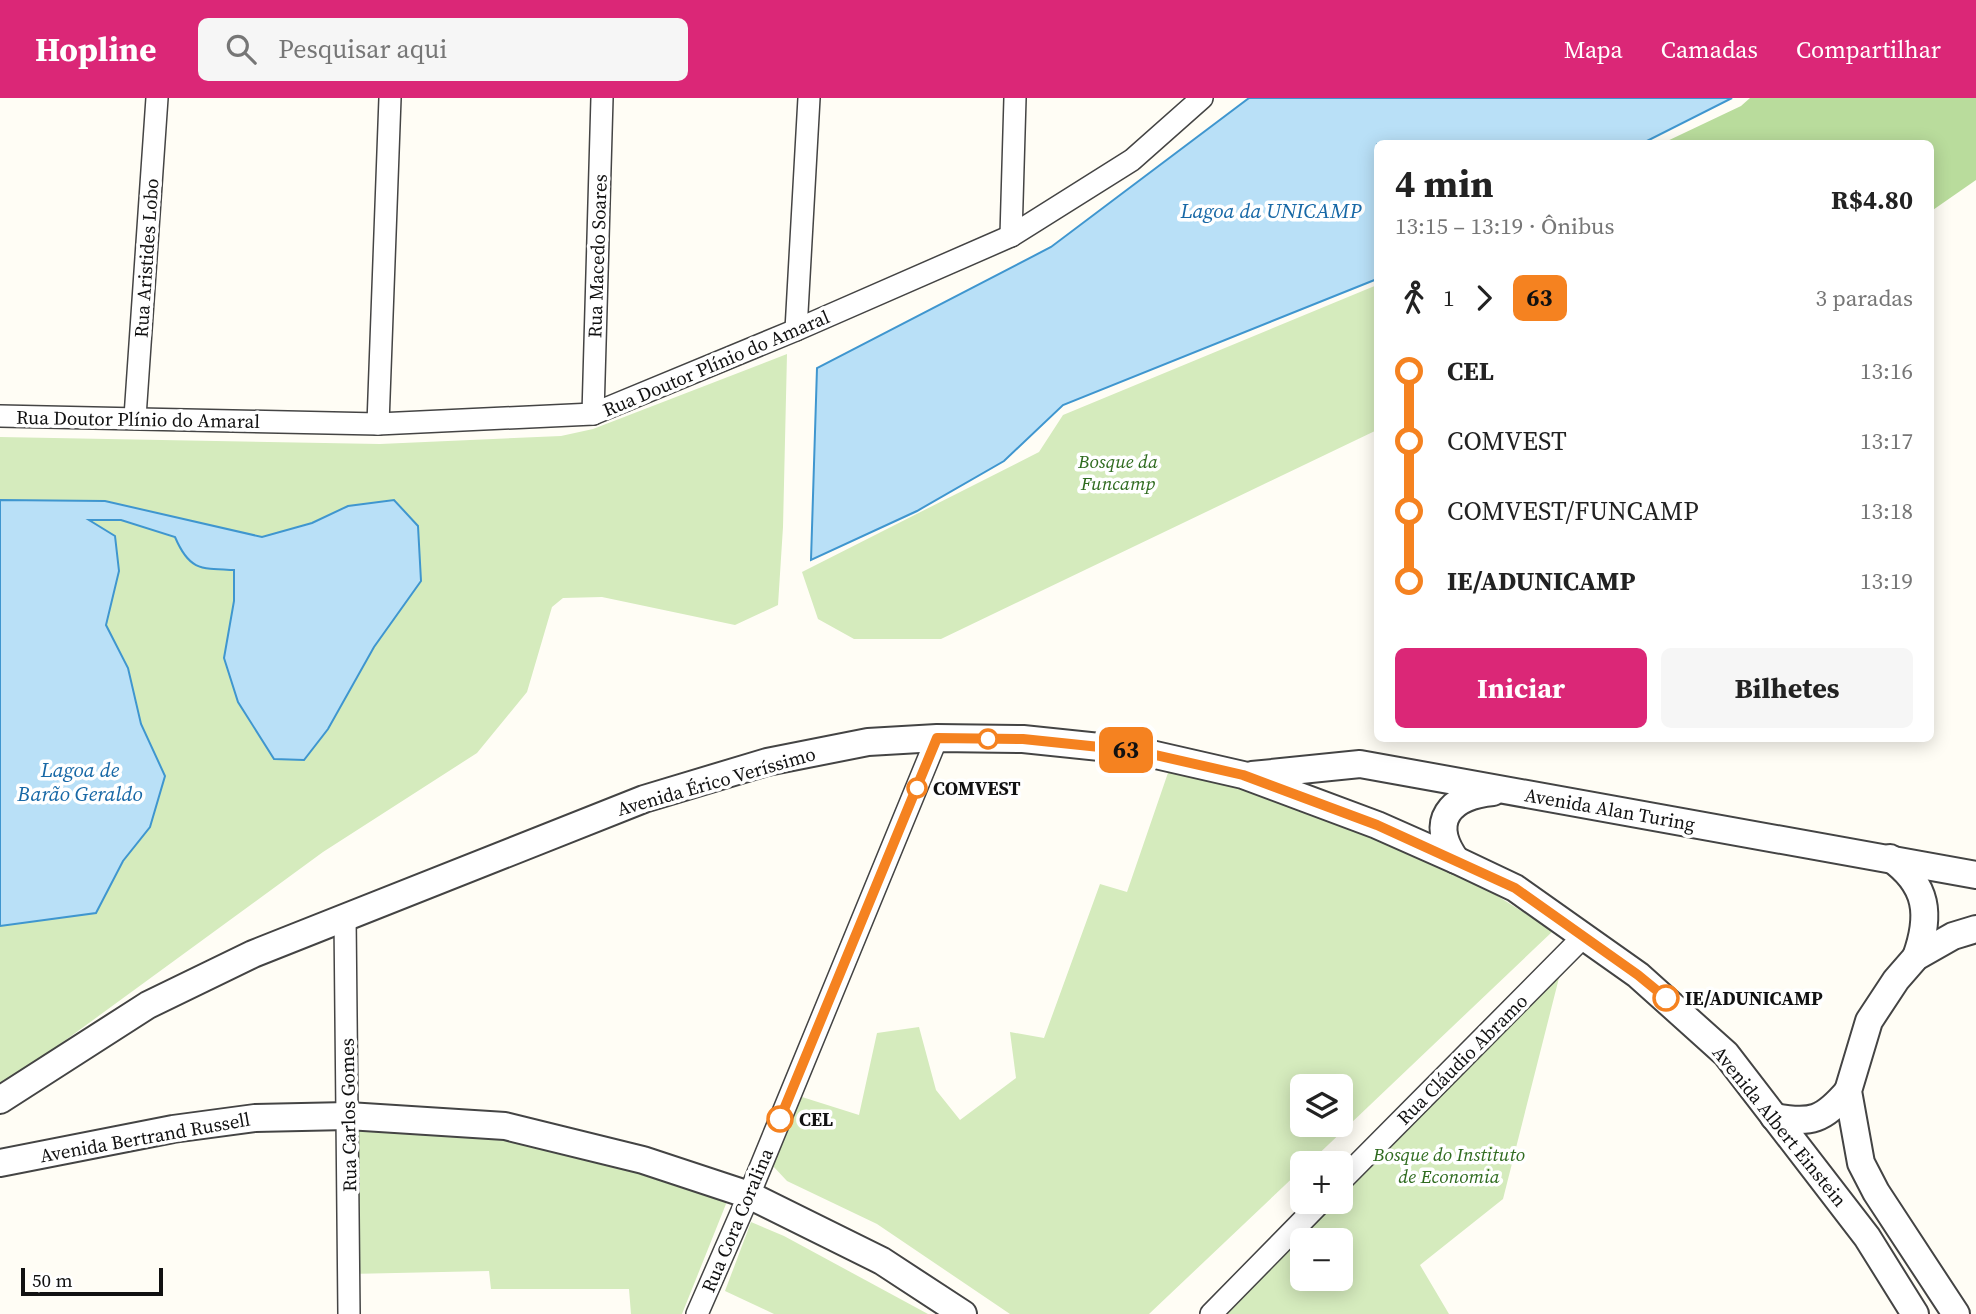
<!DOCTYPE html>
<html lang="pt">
<meta charset="utf-8">
<style>
:root{--surface:#fff;--page:#f6f6f6;--text:#222;--muted:#767676;--accent:#db2777}
body{margin:0;font-family:"Source Serif 4",serif;background:var(--page);color:var(--text);height:100vh;display:flex;flex-direction:column;font-size:26px;white-space:nowrap}
*{box-sizing:border-box;margin:0}
p{font-size:23px;color:var(--muted)}
.icon{flex:none;width:38px;height:38px;fill:none;stroke:currentColor;stroke-width:2;stroke-linecap:round;stroke-linejoin:round}
.map{position:relative;flex:1;overflow:hidden}
.drawer{position:absolute;left:1374px;top:42px;width:560px;height:602px;display:flex;flex-direction:column;background:var(--surface);border-radius:10px;box-shadow:0 4px 18px #0003}
.drawer>*{flex:none}
.badge{padding:0 14px;border-radius:10px;font-size:24px;line-height:46px}
.buttons{position:absolute;left:1290px;top:976px;display:grid;gap:14px}
.buttons a{display:grid;place-items:center;width:63px;height:63px;border-radius:10px;background:var(--surface);box-shadow:0 4px 18px #0003;font-size:35px}
.scale{position:absolute;left:21px;bottom:18px;width:142px;box-sizing:border-box;padding-left:7px;border:4px solid #111;border-top:0;font-size:19px;line-height:24px;white-space:nowrap;color:#111;-webkit-text-stroke:5px #fff;paint-order:stroke}
.map>.badge{position:absolute;translate:-50% -50%;box-shadow:0 0 0 4px #fff}
.legs{display:flex;align-items:center;gap:10px;height:77px;padding:0 21px;font-size:23px}
.legs p{margin-inline-start:auto}
.head{display:flex;align-items:center;justify-content:space-between;height:119px;padding:0 21px}
h1{font-size:38px;font-weight:700;line-height:52px}
.action{display:flex;gap:14px;margin-top:auto;padding:14px 21px}
.action a{flex:1;height:80px;border-radius:10px;background:var(--accent);color:#fff;font-size:28px;font-weight:700;line-height:80px;text-align:center}
.action a+a{background:var(--page);color:var(--text)}
ul{padding:0 21px;list-style:none}
li{display:flex;align-items:center;gap:24px;height:70px;font-size:26px}
li i{display:grid;place-items:center;width:10px;height:100%;margin:0 9px;background:currentColor}
li i::after{content:'';width:18px;height:18px;margin:-9px;border:5px solid;border-radius:50%;background:var(--surface)}
li p{margin-inline-start:auto}
li:first-child i{background:linear-gradient(#0000 50%,currentColor 0)}
li:last-child i{background:linear-gradient(currentColor 50%,#0000 0)}
header{display:flex;align-items:center;gap:42px;box-sizing:border-box;height:98px;padding:0 35px;background:var(--accent);color:#fff}
header strong{font-size:33px}
nav{display:flex;gap:38px;margin-inline-start:auto;font-size:24px}
.search{width:490px;height:63px;background:var(--page);display:flex;align-items:center;gap:18px;box-sizing:border-box;padding:0 24px;border-radius:10px;color:var(--muted);font-size:26px}
.map>svg:first-child{display:block}
.green{fill:#d5ebbd;fill-rule:evenodd}
.forest{fill:#b9dc9c}
.water{fill:#b9e0f7;stroke:#3f96cf;stroke-width:2}
.lines{fill:none;stroke-linecap:round;stroke-linejoin:round}
.minor-casing{stroke:#444;stroke-width:24}
.tertiary-casing{stroke:#444;stroke-width:30}
.minor{stroke:#fff;stroke-width:21}
.tertiary{stroke:#fff;stroke-width:26}
.line-1-casing{stroke:#fff;stroke-width:16}
.line-1{stroke:#f58220;stroke-width:10}
.stop-1-dot{fill:#fff;stroke:#f58220;stroke-width:3.5}
.labels{text-anchor:middle;stroke-width:7;stroke-linejoin:round;paint-order:stroke}
.street-label{font-size:19px;fill:#111;stroke:#fff}
.park-label{font-size:19px;font-style:italic;fill:#2f6b1f;stroke:#fff}
.stop-label{font-size:19px;font-weight:bold;fill:#111;stroke:#fff;text-anchor:start}
.water-label{font-size:21px;font-style:italic;fill:#1768a6;stroke:#fff}
</style>
<header>
<strong>Hopline</strong>
<div class="search"><svg class="icon" aria-label="search" viewBox="0 0 24 24"><circle cx="10" cy="10" r="6"/><path d="M15 15l6 6"/></svg>Pesquisar aqui</div>
<nav><a>Mapa</a><a>Camadas</a><a>Compartilhar</a></nav>
</header>
<div class="map">
<svg width="1976" height="1216" viewBox="0 0 1976 1216">
<rect width="100%" height="100%" fill="#fffdf5"/>
<g class="green">
<path d="M1377 187V332L941 541H854L818 521 802 474 1039 354 1063 317Z"/>
<path d="M787 256 783 429 778 507 735 527 602 499 563 500 552 509 527 594 477 655 323 754 0 990V339L380 346 561 338 593 331Z"/>
<path d="M1170 669 1245 689 1458 773 1553 833 1308 1066H1302V1071L1149 1216H1010L877 1126 787 1083 772 1067 802 999 859 1017 877 935 919 929 936 992 960 1022 1016 980 1010 934 1044 940 1100 786 1127 794ZM1302 989H1340V1027H1302Z"/>
<path d="M1562 868 1503 1101 1420 1167 1449 1216H1217L1327 1104H1340L1341 1091ZM1302 1143H1340V1181H1302Z"/>
<path d="M348 1018 446 1023 732 1091 682 1216H631L629 1191H491L489 1173 349 1176Z"/>
<path d="M751 1124 784 1138 928 1216H774L725 1193Z"/>
</g>
<path class="forest" d="M1750 0H1976V82L1930 114V46L1663 45 1741 8Z"/>
<g class="water">
<path d="M1249 0H1732L1643 45 1377 46V181L1063 307 1004 363 917 413 811 462 817 270 1051 149Z"/>
<path d="M0 402 105 403 262 439 312 425 348 408 394 402 418 428 421 483 374 549 328 631 304 662 274 661 238 604 224 560 234 503V472C200 471 189 472 175 439L121 422H89L115 438 119 473 106 527 128 570 141 626 165 678 150 729 123 763 96 815 0 828Z"/>
</g>
<g class="lines">
<defs>
<g id="minor">
<path d="M1011 138 1015 0"/>
<path d="M796 232 809 0"/>
<path d="M593 316 602 0"/>
<path d="M0 318 378 326 593 316 796 232 1011 138 1132 62 1202 0"/>
<path d="M135 319 157 0"/>
<path d="M378 326 390 0"/>
<path d="M345 818 349 1216"/>
<path d="M1340 1084 1584 838"/>
<path d="M697 1216 749 1097 937 640"/>
<path d="M1211 1216 1321 1104"/>
</g>
<g id="tertiary">
<path d="M1252 677 1360 666 1976 777"/>
<path d="M1890 760C1928 787 1931 817 1916 859"/>
<path d="M1456 762C1428 723 1450 698 1493 694"/>
<path d="M0 1002 148 907 253 856 644 701 767 664 868 644 937 640 1023 641 1138 653 1243 677 1377 727 1456 762 1515 790 1638 877 1726 956 1867 1139 1915 1216"/>
<path d="M1774 1019C1812 1026 1823 1022 1848 993"/>
<path d="M0 1065 173 1031 255 1020 348 1018 505 1028 643 1062 749 1097 882 1163 963 1216"/>
<path d="M1956 1216 1876 1094 1861 1065 1848 993 1869 923 1896 882 1916 859 1953 838 1976 831"/>
</g>
</defs>
<use href="#minor" class="minor-casing"/>
<use href="#tertiary" class="tertiary-casing"/>
<use href="#minor" class="minor"/>
<use href="#tertiary" class="tertiary"/>
</g>
<g class="lines">
<defs>
<path id="line-1" d="M780 1021 937 640 1023 641 1138 653 1243 677 1377 727 1515 790 1638 877 1666 900"/>
</defs>
<use href="#line-1" class="line-1-casing"/>
<use href="#line-1" class="line-1"/>
</g>
<g class="stop-1-dot">
<circle cx="988" cy="641" r="9"/>
<circle cx="917" cy="690" r="9"/>
<circle cx="1666" cy="900" r="12"/>
<circle cx="780" cy="1021" r="12"/>
</g>
<g class="labels">
<g class="street-label">
<text transform="translate(597 158) rotate(-88)" y="7">Rua Macedo Soares</text>
<text transform="translate(146 160) rotate(-86)" y="7">Rua Aristides Lobo</text>
<text transform="translate(716 265) rotate(-23)" y="7">Rua Doutor Plínio do Amaral</text>
<text transform="translate(138 321) rotate(1)" y="7">Rua Doutor Plínio do Amaral</text>
<text transform="translate(716 683) rotate(-16)" y="7">Avenida Érico Veríssimo</text>
<text transform="translate(1610 711) rotate(10)" y="7">Avenida Alan Turing</text>
<text transform="translate(1462 961) rotate(-45)" y="7">Rua Cláudio Abramo</text>
<text transform="translate(348 1017) rotate(-91)" y="7">Rua Carlos Gomes</text>
<text transform="translate(1780 1028) rotate(51)" y="7">Avenida Albert Einstein</text>
<text transform="translate(145 1039) rotate(-10)" y="7">Avenida Bertrand Russell</text>
<text transform="translate(737 1122) rotate(-67)" y="7">Rua Cora Coralina</text>
</g>
<g class="park-label">
<text x="1118" y="370">Bosque da<tspan x="1118" dy="22">Funcamp</tspan></text>
<text x="1449" y="1063">Bosque do Instituto<tspan x="1449" dy="22">de Economia</tspan></text>
</g>
<g class="stop-label">
<text x="933" y="697">COMVEST</text>
<text x="1685" y="907">IE/ADUNICAMP</text>
<text x="799" y="1028">CEL</text>
</g>
<g class="water-label">
<text x="1271" y="120">Lagoa da UNICAMP</text>
<text x="80" y="679">Lagoa de<tspan x="80" dy="24">Barão Geraldo</tspan></text>
</g>
</g>
</svg>
<div class="buttons">
<a><svg class="icon" aria-label="layers" viewBox="0 0 24 24"><path d="M12 4l9 5-9 5-9-5zM3 14l9 5 9-5"/></svg></a>
<a>+</a>
<a>−</a>
</div>
<div class="scale">50 m</div>
<b class="badge" style="left:1126px;top:652px;background:#f58220;color:#111">63</b>
<section class="drawer">
<div class="head"><div><h1>4 min</h1><p>13:15 – 13:19 · Ônibus</p></div><b>R$4.80</b></div>
<div class="legs"><svg class="icon" aria-label="walk" viewBox="0 0 24 24"><circle cx="13" cy="4" r="2"/><path d="M13 8l-2 6 4 7M11 14l-3 7M7 12l3-4h3l4 4"/></svg>1<svg class="icon" aria-label="forward" viewBox="0 0 24 24"><path d="M9 5l7 7-7 7"/></svg><b class="badge" style="background:#f58220;color:#111">63</b><p>3 paradas</p></div>
<ul>
<li><i style="color:#f58220"></i><b>CEL</b><p>13:16</p></li>
<li><i style="color:#f58220"></i><span>COMVEST</span><p>13:17</p></li>
<li><i style="color:#f58220"></i><span>COMVEST/FUNCAMP</span><p>13:18</p></li>
<li><i style="color:#f58220"></i><b>IE/ADUNICAMP</b><p>13:19</p></li>
</ul>
<div class="action"><a>Iniciar</a><a>Bilhetes</a></div>
</section>
</div>
